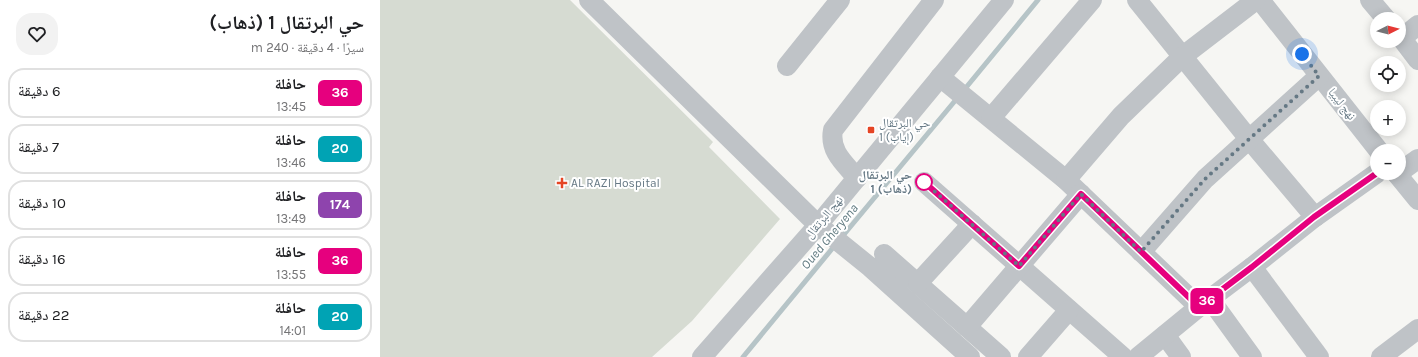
<!DOCTYPE html>
<html lang="ar">
<meta charset="utf-8">
<style>
:root{--surface:#fff;--page:#f2f2f2;--text:#202124;--muted:#757577;--line:#e0e0e0}
body{margin:0;font-family:Karla,"Noto Naskh Arabic",sans-serif;background:var(--page);color:var(--text);direction:rtl;height:100vh;display:flex;flex-direction:column;font-size:15px;white-space:nowrap}
*{box-sizing:border-box;margin:0}
p{font-size:13px;color:var(--muted)}
.icon{flex:none;width:22px;height:22px;fill:none;stroke:currentColor;stroke-width:2;stroke-linecap:round;stroke-linejoin:round}
.map{position:relative;flex:1;overflow:hidden;direction:ltr}
.sheet{display:flex;flex-direction:column;background:var(--surface);width:380px}
.sheet>*{flex:none}
.badge{padding:0 8px;border-radius:6px;font-size:14px;line-height:26px}
.needle{width:26px;rotate:84deg}
.fabs{position:absolute;left:990px;top:12px;display:grid;gap:8px}
.fabs a{display:grid;place-items:center;width:36px;height:36px;border-radius:50%;background:var(--surface);box-shadow:0 2px 10px #0003;font-size:20px}
.you{position:absolute;width:20px;height:20px;margin:-10px;border:3px solid #fff;border-radius:50%;background:#1a73e8;box-shadow:0 0 0 6px #1a73e833}
.map>.badge{position:absolute;translate:-50% -50%;box-shadow:0 0 0 2px #fff}
.round{display:grid;place-items:center;flex:none;width:42px;height:42px;border-radius:16px;background:var(--page)}
.summary{display:flex;align-items:center;justify-content:space-between;height:68px;padding:0 16px}
h1{font-size:19px;font-weight:700;line-height:30px}
ul{padding:0;list-style:none}
li{display:flex;align-items:center;gap:12px;height:50px;margin:0 8px 6px;padding:0 8px;border:2px solid var(--line);border-radius:16px}
li div{flex:1}
li b{display:block;font-size:15px}
li em{font-style:normal}
li .badge{min-width:44px;font-weight:700;text-align:center}
main{display:flex;flex:1;min-height:0}
.map>svg:first-child{display:block}
.green{fill:#d6dbd2}
.lines{fill:none;stroke-linecap:round;stroke-linejoin:round}
.stream{stroke:#b6c4c7;stroke-width:5}
.minor{stroke:#bfc3c7;stroke-width:20}
.line-casing{stroke:#fff;stroke-width:9}
.line{stroke:#e6007e;stroke-width:6}
.walk{stroke:#657884;stroke-width:4;stroke-dasharray:0 7.2}
.poi-dot{fill:#e54524;stroke:#fff;stroke-width:1.5}
.stop-dot{fill:#fff;stroke:#e6007e;stroke-width:2}
.labels{text-anchor:middle;stroke-width:4;stroke-linejoin:round;paint-order:stroke}
.street-label{font-size:12px;fill:#657884;stroke:#fff}
.poi-label{font-size:12px;fill:#657884;stroke:#fff;text-anchor:start}
.stop-label{font-size:12px;font-weight:bold;fill:#657884;stroke:#fff;text-anchor:end}
.water-label{font-size:13px;font-style:italic;fill:#607a80;stroke:#fff}
</style>
<main>
<div class="map">
<svg width="1038" height="357" viewBox="0 0 1038 357">
<rect width="100%" height="100%" fill="#f6f6f3"/>
<path class="green" d="M0 0H190L333 142 329 147 400 219 312 321 272 357H0Z"/>
<g class="lines">
<g class="stream">
<path d="M584 90 658 0"/>
<path d="M461 238 579 96"/>
<path d="M363 357 456 244"/>
</g>
<g class="minor">
<path d="M209 0 438 225 490 267 590 357"/>
<path d="M757 0 869 139 935 217"/>
<path d="M880 0 999 151"/>
<path d="M990 0 1006 19"/>
<path d="M1019 35 1038 60"/>
<path d="M1022 38 1038 25"/>
<path d="M407 66 460 0"/>
<path d="M560 77 686 180 819 307"/>
<path d="M611 118 712 0"/>
<path d="M1016 173 1038 200"/>
<path d="M1017 174 1038 159"/>
<path d="M477 178C464 163 449 151 453 130L554 0"/>
<path d="M686 180 741 116 803 56 876 0"/>
<path d="M544 182 743 357"/>
<path d="M761 252 825 179 939 76"/>
<path d="M504 254 621 357"/>
<path d="M872 267 939 357"/>
<path d="M538 283 592 224"/>
<path d="M830 299 872 357"/>
<path d="M587 327 701 194"/>
<path d="M785 335 801 357"/>
<path d="M322 357 438 225 624 0"/>
<path d="M648 357 689 310"/>
<path d="M758 357 819 307 872 267 935 217 997 173"/>
<path d="M1001 357 1038 329"/>
</g>
</g>
<g class="lines">
<defs>
<path id="line" d="M544 182 639 266 701 194 819 307 872 267 934 217 997 173"/>
</defs>
<use href="#line" class="line-casing"/>
<use href="#line" class="line"/>
<path class="walk" d="M544 182 639 266 701 194 761 252 825 179 939 76 922 54"/>
</g>
<g class="poi-dot">
<rect x="487" y="126" width="8" height="8" rx="2"/>
<path d="M180 177h4v4h4v4h-4v4h-4v-4h-4v-4h4z"/>
</g>
<circle class="stop-dot" cx="544" cy="182" r="8"/>
<g class="labels">
<g class="street-label">
<text transform="translate(962 104) rotate(52)" y="4">نهج ليبيا</text>
<text transform="translate(444 217) rotate(-50)" y="4">نهج البرتقال</text>
</g>
<g class="poi-label">
<text x="499" y="127">حي البرتقال<tspan x="499" dy="14">1 (إياب)</tspan></text>
<text x="191" y="187">AL RAZI Hospital</text>
</g>
<g class="stop-label">
<text x="532" y="179">حي البرتقال<tspan x="532" dy="14">1 (ذهاب)</tspan></text>
</g>
<g class="water-label">
<text transform="translate(449 236) rotate(-50)" y="5">Oued Gheryena</text>
</g>
</g>
</svg>
<div class="fabs">
<a><svg class="needle" viewBox="-14 -14 28 28"><path d="M0-13l5 13h-10z" fill="#e53935"/><path d="M0 13l5-13h-10z" fill="#757577"/></svg></a>
<a><svg class="icon" aria-label="locate" viewBox="0 0 24 24"><circle cx="12" cy="12" r="6"/><path d="M12 2v4M12 18v4M2 12h4M18 12h4"/></svg></a>
<a>+</a>
<a>−</a>
</div>
<div class="you" style="left:922px;top:54px"></div>
<b class="badge" style="left:827px;top:301px;background:#e6007e;color:#fff">36</b>
</div>
<section class="sheet">
<div class="summary"><div><h1>حي البرتقال 1 (ذهاب)</h1><p>سيرًا · 4 دقيقة · 240 m</p></div><a class="round"><svg class="icon" aria-label="heart" viewBox="0 0 24 24"><path d="M12 20l-8-8c-3-5 5-10 8-4 3-6 11-1 8 4z"/></svg></a></div>
<ul>
<li><span class="badge" style="background:#e6007e;color:#fff">36</span><div><b>حافلة</b><p>13:45</p></div><em>6 دقيقة</em></li>
<li><span class="badge" style="background:#00a3b4;color:#fff">20</span><div><b>حافلة</b><p>13:46</p></div><em>7 دقيقة</em></li>
<li><span class="badge" style="background:#8e44ad;color:#fff">174</span><div><b>حافلة</b><p>13:49</p></div><em>10 دقيقة</em></li>
<li><span class="badge" style="background:#e6007e;color:#fff">36</span><div><b>حافلة</b><p>13:55</p></div><em>16 دقيقة</em></li>
<li><span class="badge" style="background:#00a3b4;color:#fff">20</span><div><b>حافلة</b><p>14:01</p></div><em>22 دقيقة</em></li>
</ul>
</section>
</main>
